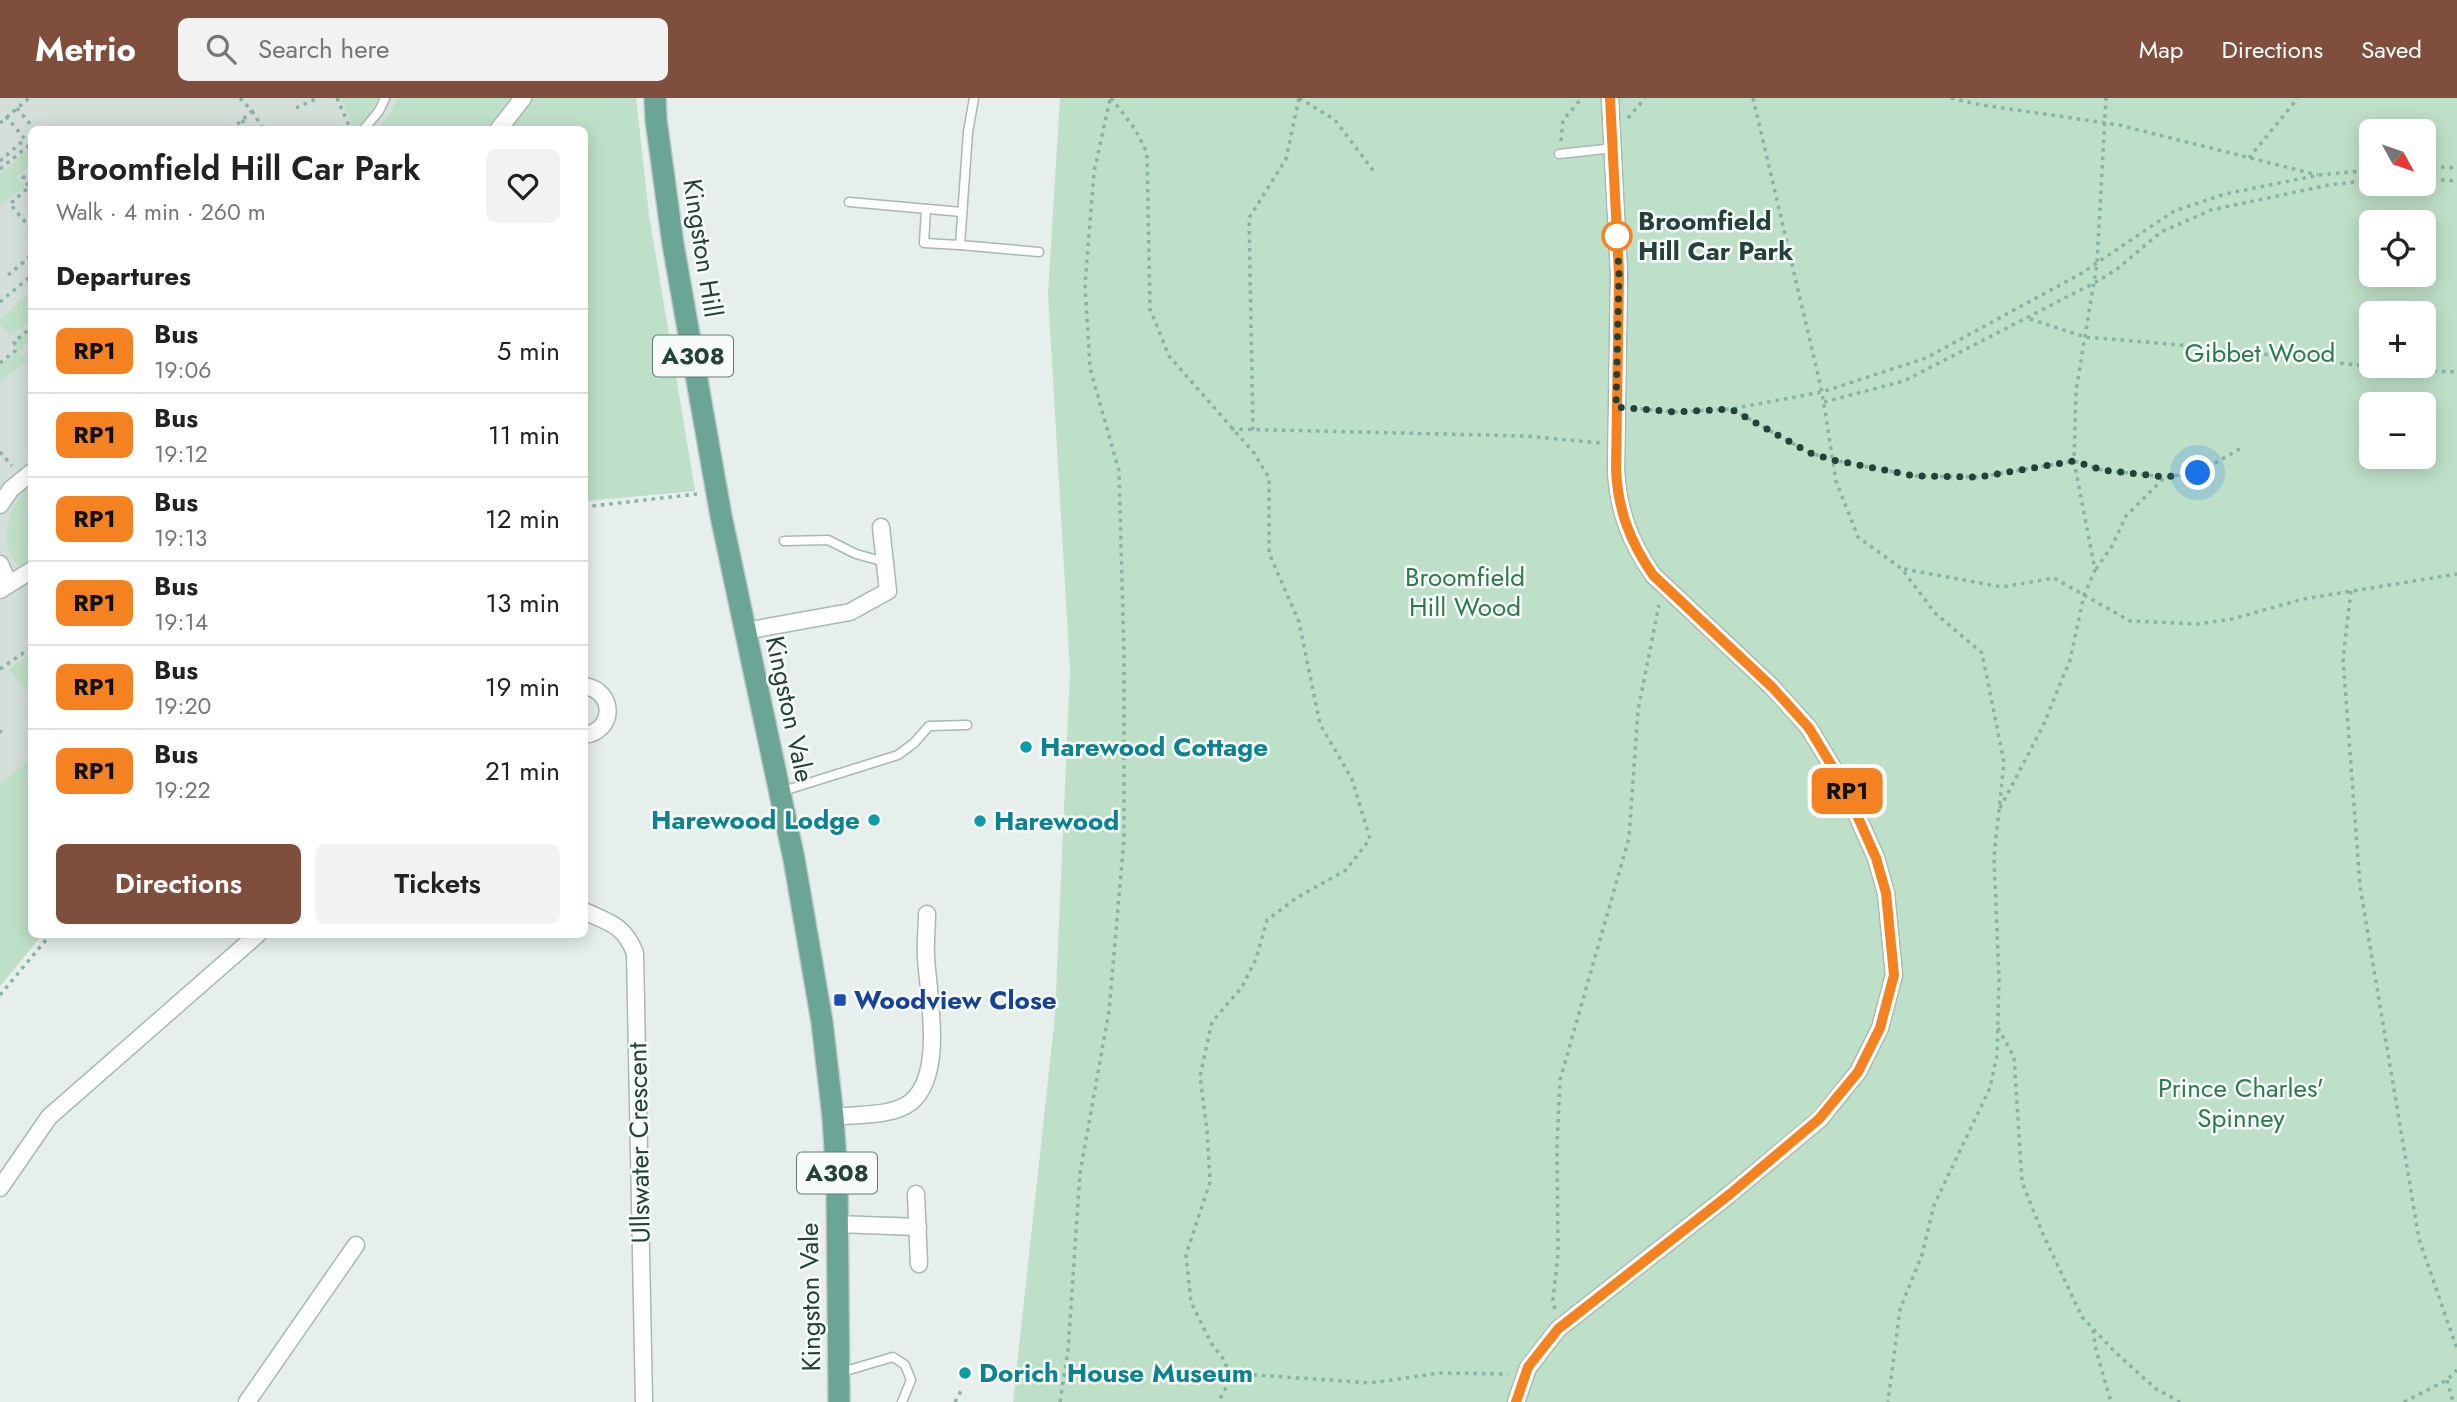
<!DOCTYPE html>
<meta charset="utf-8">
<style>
:root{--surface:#fff;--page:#f2f2f2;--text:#222;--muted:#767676;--line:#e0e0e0;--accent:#804e3d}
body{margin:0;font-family:Jost,sans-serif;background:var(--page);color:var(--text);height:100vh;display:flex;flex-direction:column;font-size:26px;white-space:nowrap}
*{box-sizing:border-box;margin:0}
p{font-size:23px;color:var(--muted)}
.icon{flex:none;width:38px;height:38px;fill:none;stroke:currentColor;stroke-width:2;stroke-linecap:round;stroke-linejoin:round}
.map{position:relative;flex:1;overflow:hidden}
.drawer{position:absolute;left:28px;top:28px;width:560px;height:812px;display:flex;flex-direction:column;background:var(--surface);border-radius:10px;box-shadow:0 4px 18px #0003}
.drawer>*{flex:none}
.badge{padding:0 14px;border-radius:10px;font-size:24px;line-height:46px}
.needle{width:46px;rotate:130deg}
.buttons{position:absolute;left:2359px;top:21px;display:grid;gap:14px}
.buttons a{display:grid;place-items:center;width:77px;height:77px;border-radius:10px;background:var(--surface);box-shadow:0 4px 18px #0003;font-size:35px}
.you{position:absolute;width:35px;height:35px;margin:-18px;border:5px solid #fff;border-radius:50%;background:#1a73e8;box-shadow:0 0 0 10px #1a73e833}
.map>.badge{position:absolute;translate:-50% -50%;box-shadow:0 0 0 4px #fff}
h2{padding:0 28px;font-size:26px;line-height:63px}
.round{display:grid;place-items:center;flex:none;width:74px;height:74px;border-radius:10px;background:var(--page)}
.summary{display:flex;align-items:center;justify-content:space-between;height:119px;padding:0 28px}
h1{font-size:33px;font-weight:600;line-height:52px}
.primary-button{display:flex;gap:14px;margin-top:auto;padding:14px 28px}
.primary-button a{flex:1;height:80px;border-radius:10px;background:var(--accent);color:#fff;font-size:28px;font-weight:600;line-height:80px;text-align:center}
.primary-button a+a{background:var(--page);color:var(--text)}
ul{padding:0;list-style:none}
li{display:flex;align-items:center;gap:21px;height:84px;padding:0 28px;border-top:2px solid var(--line)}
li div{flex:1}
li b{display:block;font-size:26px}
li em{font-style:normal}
li .badge{min-width:77px;font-weight:700;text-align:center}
header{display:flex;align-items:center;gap:42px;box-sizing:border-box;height:98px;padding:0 35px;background:var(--accent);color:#fff}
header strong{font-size:33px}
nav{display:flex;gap:38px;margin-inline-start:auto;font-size:24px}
.search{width:490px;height:63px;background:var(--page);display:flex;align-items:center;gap:18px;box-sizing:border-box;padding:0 24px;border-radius:10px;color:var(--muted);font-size:26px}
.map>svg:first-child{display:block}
.built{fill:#d4dfda}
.green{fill:#bfe0c8;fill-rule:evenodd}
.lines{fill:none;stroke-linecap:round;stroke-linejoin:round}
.lane-casing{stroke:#a8b8b2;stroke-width:11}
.street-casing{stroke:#a8b8b2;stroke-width:19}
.primary-casing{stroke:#c2cac8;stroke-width:24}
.path{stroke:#86b3a5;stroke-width:3.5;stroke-dasharray:3.5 5;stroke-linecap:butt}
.lane{stroke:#fff;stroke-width:8}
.street{stroke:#fff;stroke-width:16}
.primary{stroke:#6aa596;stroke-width:21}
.line-casing{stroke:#fff;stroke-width:16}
.line{stroke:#f58220;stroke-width:10}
.walk{stroke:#24423a;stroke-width:7;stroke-dasharray:0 12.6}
.stop-dot{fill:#fff;stroke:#f58220;stroke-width:3.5}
.culture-dot{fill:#0f9aa8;stroke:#f7fbf9;stroke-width:2.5}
.transit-dot{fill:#1a4fb4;stroke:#f7fbf9;stroke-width:2.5}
.labels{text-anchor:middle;stroke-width:5;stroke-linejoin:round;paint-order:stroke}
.shield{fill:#f7fbf9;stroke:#637a73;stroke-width:2}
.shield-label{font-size:24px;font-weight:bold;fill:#24423a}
.stop-label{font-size:26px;font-weight:bold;fill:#24423a;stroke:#f7fbf9;text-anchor:start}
.street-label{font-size:26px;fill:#24423a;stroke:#f7fbf9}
.park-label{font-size:26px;fill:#2d7a4b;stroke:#f7fbf9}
.culture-label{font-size:26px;font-weight:bold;fill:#0d838f;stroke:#f7fbf9;text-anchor:start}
.transit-label{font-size:26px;font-weight:bold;fill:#164399;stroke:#f7fbf9;text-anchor:start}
</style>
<header>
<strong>Metrio</strong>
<div class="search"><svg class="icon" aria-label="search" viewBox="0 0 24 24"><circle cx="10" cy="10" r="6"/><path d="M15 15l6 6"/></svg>Search here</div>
<nav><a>Map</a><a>Directions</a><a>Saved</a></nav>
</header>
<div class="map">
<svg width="2457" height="1304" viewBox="0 0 2457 1304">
<rect width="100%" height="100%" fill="#e6efeb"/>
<path class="built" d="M0 0H636L649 118 695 393 585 403 584 32H32V836L42 837 0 888Z"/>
<g class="green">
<path d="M341 0H379L367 21 354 30Z"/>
<path d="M398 0H514L488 31 378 32 392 13Z"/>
<path d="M532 0H636L649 118 695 393 585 403 584 32H507Z"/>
<path d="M1060 0H2457V1304H1013L1055 918 1070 572 1048 196ZM2371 33H2424V86H2371ZM2371 124H2424V177H2371ZM2371 215H2424V268H2371ZM2371 306H2424V359H2371Z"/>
<path d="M31 49V66L16 79 24 88 0 108V76Z"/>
<path d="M31 194V221L11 238 0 226V221Z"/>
<path d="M31 232V242L18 253 26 263 0 284V267L15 254 16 244Z"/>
<path d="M31 386V463L20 470C17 466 12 461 10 456 1 433 13 400 31 386Z"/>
<path d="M31 555V599L9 571Z"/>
<path d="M31 661 32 836 42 837 0 888V686Z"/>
</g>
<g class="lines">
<defs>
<g id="lane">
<path d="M363 32 379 13 385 0"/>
<path d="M1559 56 1614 50"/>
<path d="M849 104 962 114"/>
<path d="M926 111 924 145 960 147 968 34 974 0"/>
<path d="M960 147 1039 154"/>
<path d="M784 443 828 442 856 456 885 464"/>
<path d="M780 694 898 657 914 645 929 628 967 627"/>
<path d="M842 1274 893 1259 905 1267 911 1282 902 1304"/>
</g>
<g id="street">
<path d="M498 32 523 0"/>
<path d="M0 407 11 391 32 374"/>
<path d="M0 466 9 486"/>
<path d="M0 492 32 472"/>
<path d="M745 533 850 514 888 493 881 429"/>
<path d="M584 588C615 592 616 633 584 637"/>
<path d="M584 813C610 825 624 827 635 855L644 1304"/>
<path d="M833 1019C857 1016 892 1019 911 1004 945 976 928 897 926 859 925 845 927 830 927 816"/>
<path d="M0 1090 49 1019 258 836"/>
<path d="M916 1096 919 1166"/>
<path d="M837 1126 918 1129"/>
<path d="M247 1304 356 1147"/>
<path d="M1516 1304 1528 1270 1558 1231 1730 1096 1820 1021 1858 974 1880 930 1894 877 1886 795 1876 760 1844 688 1809 630 1772 589 1653 477C1630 444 1618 412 1616 372L1619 176 1610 0"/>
</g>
<path id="primary" d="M655 0 656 22 673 146 721 418 794 761 822 924 833 1019 837 1082 839 1304"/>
</defs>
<use href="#lane" class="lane-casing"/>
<use href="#street" class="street-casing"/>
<use href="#primary" class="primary-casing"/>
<g class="path">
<path d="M337 0 350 30"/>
<path d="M1111 0 1135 31 1147 55 1150 211 1169 258 1254 355 1269 380V455L1299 524 1320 626 1352 681 1370 741 1346 772 1298 799 1267 822 1256 861 1242 889 1212 924 1200 978 1207 1032 1210 1084 1186 1157 1191 1204 1211 1245 1225 1263 1230 1283 1218 1304"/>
<path d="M1299 0 1335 22 1375 75"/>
<path d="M1753 0 1822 294 1836 383 1858 439 1902 471 1935 515 1982 555 2004 664 1994 759 1999 881 1997 957 1990 990 1934 1107 1922 1157 1900 1211 1888 1304"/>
<path d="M1951 0 1976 6 2119 27 2318 77"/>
<path d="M17 10 35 32"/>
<path d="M296 10 318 0"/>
<path d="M252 13 264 32"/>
<path d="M1628 20 1645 0"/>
<path d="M242 22 250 32"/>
<path d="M0 25 29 0"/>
<path d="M231 32 252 13 240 0"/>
<path d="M1561 43 1563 22 1582 0"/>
<path d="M2249 60 2298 0"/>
<path d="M0 63 25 41 3 15"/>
<path d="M2424 68 2457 70"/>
<path d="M0 71 32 45"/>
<path d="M32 73 23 80 29 89 10 106 32 132"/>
<path d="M2424 81 2457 83"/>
<path d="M8 177 32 157"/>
<path d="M0 204 32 177"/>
<path d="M2030 221 2085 239 2193 248 2392 271 2457 274"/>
<path d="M0 265 15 253 16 248 14 244 32 229"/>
<path d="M1824 304 1904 283 2094 185 2116 172 2161 134 2211 112 2329 87 2371 82"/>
<path d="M1632 310 1677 314 1731 311 1822 294 1926 260 2082 175 2174 113 2225 96 2319 77 2371 72"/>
<path d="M1733 312 1810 355 1833 362 1915 378 1979 379 2074 363 2102 372 2165 379 2198 375 2243 349"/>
<path d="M1231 331 1527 338 1600 345"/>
<path d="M1253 332 1249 120 1286 61 1299 0"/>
<path d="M0 354 12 368"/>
<path d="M584 409 697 396"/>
<path d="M1904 471 2002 489 2054 480 2130 523 2197 526 2232 521 2303 501 2457 476"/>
<path d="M2096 471 2112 448 2126 418 2165 379"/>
<path d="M2351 493 2343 560 2360 788 2419 1141 2457 1251"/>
<path d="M0 571 32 549"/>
<path d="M0 633 2 634"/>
<path d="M2000 710 2043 628 2070 562 2084 497 2095 472 2074 363 2076 293 2097 165 2106 0"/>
<path d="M0 897 51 836"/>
<path d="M1998 930 2014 959 2022 1084 2042 1134 2082 1219 2115 1254 2156 1291 2180 1304"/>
<path d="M1555 1211 1553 1202 1558 1155 1557 1048 1560 982 1629 740 1638 612 1659 507"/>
<path d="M2093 1232 2096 1252 2111 1304"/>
<path d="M1228 1275 1371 1285 1440 1275 1508 1276"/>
<path d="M2447 1282 2453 1304"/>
<path d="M955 1304 962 1291"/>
<path d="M1060 1304 1068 1252 1080 1075 1109 913 1124 741V557L1119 373 1090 270 1085 187 1094 74 1110 1"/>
<path d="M2404 1304 2447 1282 2457 1272"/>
</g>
<use href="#lane" class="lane"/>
<use href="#street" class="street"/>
<use href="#primary" class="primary"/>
</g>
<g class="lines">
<defs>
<path id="line" d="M1516 1304 1528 1269 1558 1231 1730 1096 1819 1021 1858 974 1880 930 1894 877 1886 795 1876 760 1844 688 1809 630 1772 589 1653 477C1630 444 1618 412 1616 372L1619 176 1610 0"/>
</defs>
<use href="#line" class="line-casing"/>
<use href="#line" class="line"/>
<path class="walk" d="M1617 138 1619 176 1616 309 1676 314 1731 311 1810 355 1833 362 1915 378 1979 379 2074 363 2102 372 2165 379 2198 375"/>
</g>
<circle class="stop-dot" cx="1617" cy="138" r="14"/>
<g class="culture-dot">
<circle cx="1026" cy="649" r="7"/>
<circle cx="874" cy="722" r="7"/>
<circle cx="980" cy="723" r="7"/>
<circle cx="965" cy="1275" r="7"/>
</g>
<rect class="transit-dot" x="833" y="895" width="14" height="14" rx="3.5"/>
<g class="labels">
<g class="shield">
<rect x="653" y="237.5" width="80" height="41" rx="5"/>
<rect x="797" y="1054.5" width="80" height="41" rx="5"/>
</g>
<g class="shield-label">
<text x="693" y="266">A308</text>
<text x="837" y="1083">A308</text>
</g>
<g class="stop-label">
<text x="1638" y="132">Broomfield<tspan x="1638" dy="30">Hill Car Park</tspan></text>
</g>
<g class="street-label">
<text transform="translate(703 150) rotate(81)" y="9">Kingston Hill</text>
<text transform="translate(790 611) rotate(78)" y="9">Kingston Vale</text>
<text transform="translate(639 1045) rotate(-91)" y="9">Ullswater Crescent</text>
<text transform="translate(810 1199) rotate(-91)" y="9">Kingston Vale</text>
</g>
<g class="park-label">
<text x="2260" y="264">Gibbet Wood</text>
<text x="1465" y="488">Broomfield<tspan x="1465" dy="30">Hill Wood</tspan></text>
<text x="2241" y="999">Prince Charles'<tspan x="2241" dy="30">Spinney</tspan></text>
</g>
<g class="culture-label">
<text x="1040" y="658">Harewood Cottage</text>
<text x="860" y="731" text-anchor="end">Harewood Lodge</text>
<text x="994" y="732">Harewood</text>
<text x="979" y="1284">Dorich House Museum</text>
</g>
<g class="transit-label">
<text x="854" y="911">Woodview Close</text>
</g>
</g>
</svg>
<div class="buttons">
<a><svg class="needle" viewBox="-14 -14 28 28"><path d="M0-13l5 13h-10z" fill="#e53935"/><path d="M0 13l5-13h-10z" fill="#767676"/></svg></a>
<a><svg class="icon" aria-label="locate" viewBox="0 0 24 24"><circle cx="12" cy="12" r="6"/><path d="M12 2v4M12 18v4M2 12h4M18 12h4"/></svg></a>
<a>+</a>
<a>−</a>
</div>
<div class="you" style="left:2198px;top:375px"></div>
<b class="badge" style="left:1847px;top:693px;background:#f58220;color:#111">RP1</b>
<section class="drawer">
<div class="summary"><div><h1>Broomfield Hill Car Park</h1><p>Walk · 4 min · 260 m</p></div><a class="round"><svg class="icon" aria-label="heart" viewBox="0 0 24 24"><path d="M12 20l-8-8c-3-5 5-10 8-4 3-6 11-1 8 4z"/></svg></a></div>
<h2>Departures</h2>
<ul>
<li><span class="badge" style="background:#f58220;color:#111">RP1</span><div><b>Bus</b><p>19:06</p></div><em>5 min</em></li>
<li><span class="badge" style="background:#f58220;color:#111">RP1</span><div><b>Bus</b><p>19:12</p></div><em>11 min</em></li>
<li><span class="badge" style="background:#f58220;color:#111">RP1</span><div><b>Bus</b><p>19:13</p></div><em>12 min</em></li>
<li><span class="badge" style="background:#f58220;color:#111">RP1</span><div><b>Bus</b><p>19:14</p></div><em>13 min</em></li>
<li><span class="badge" style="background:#f58220;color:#111">RP1</span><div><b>Bus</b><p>19:20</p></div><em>19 min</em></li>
<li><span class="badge" style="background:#f58220;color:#111">RP1</span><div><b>Bus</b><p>19:22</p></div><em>21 min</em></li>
</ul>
<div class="primary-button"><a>Directions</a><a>Tickets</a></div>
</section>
</div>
